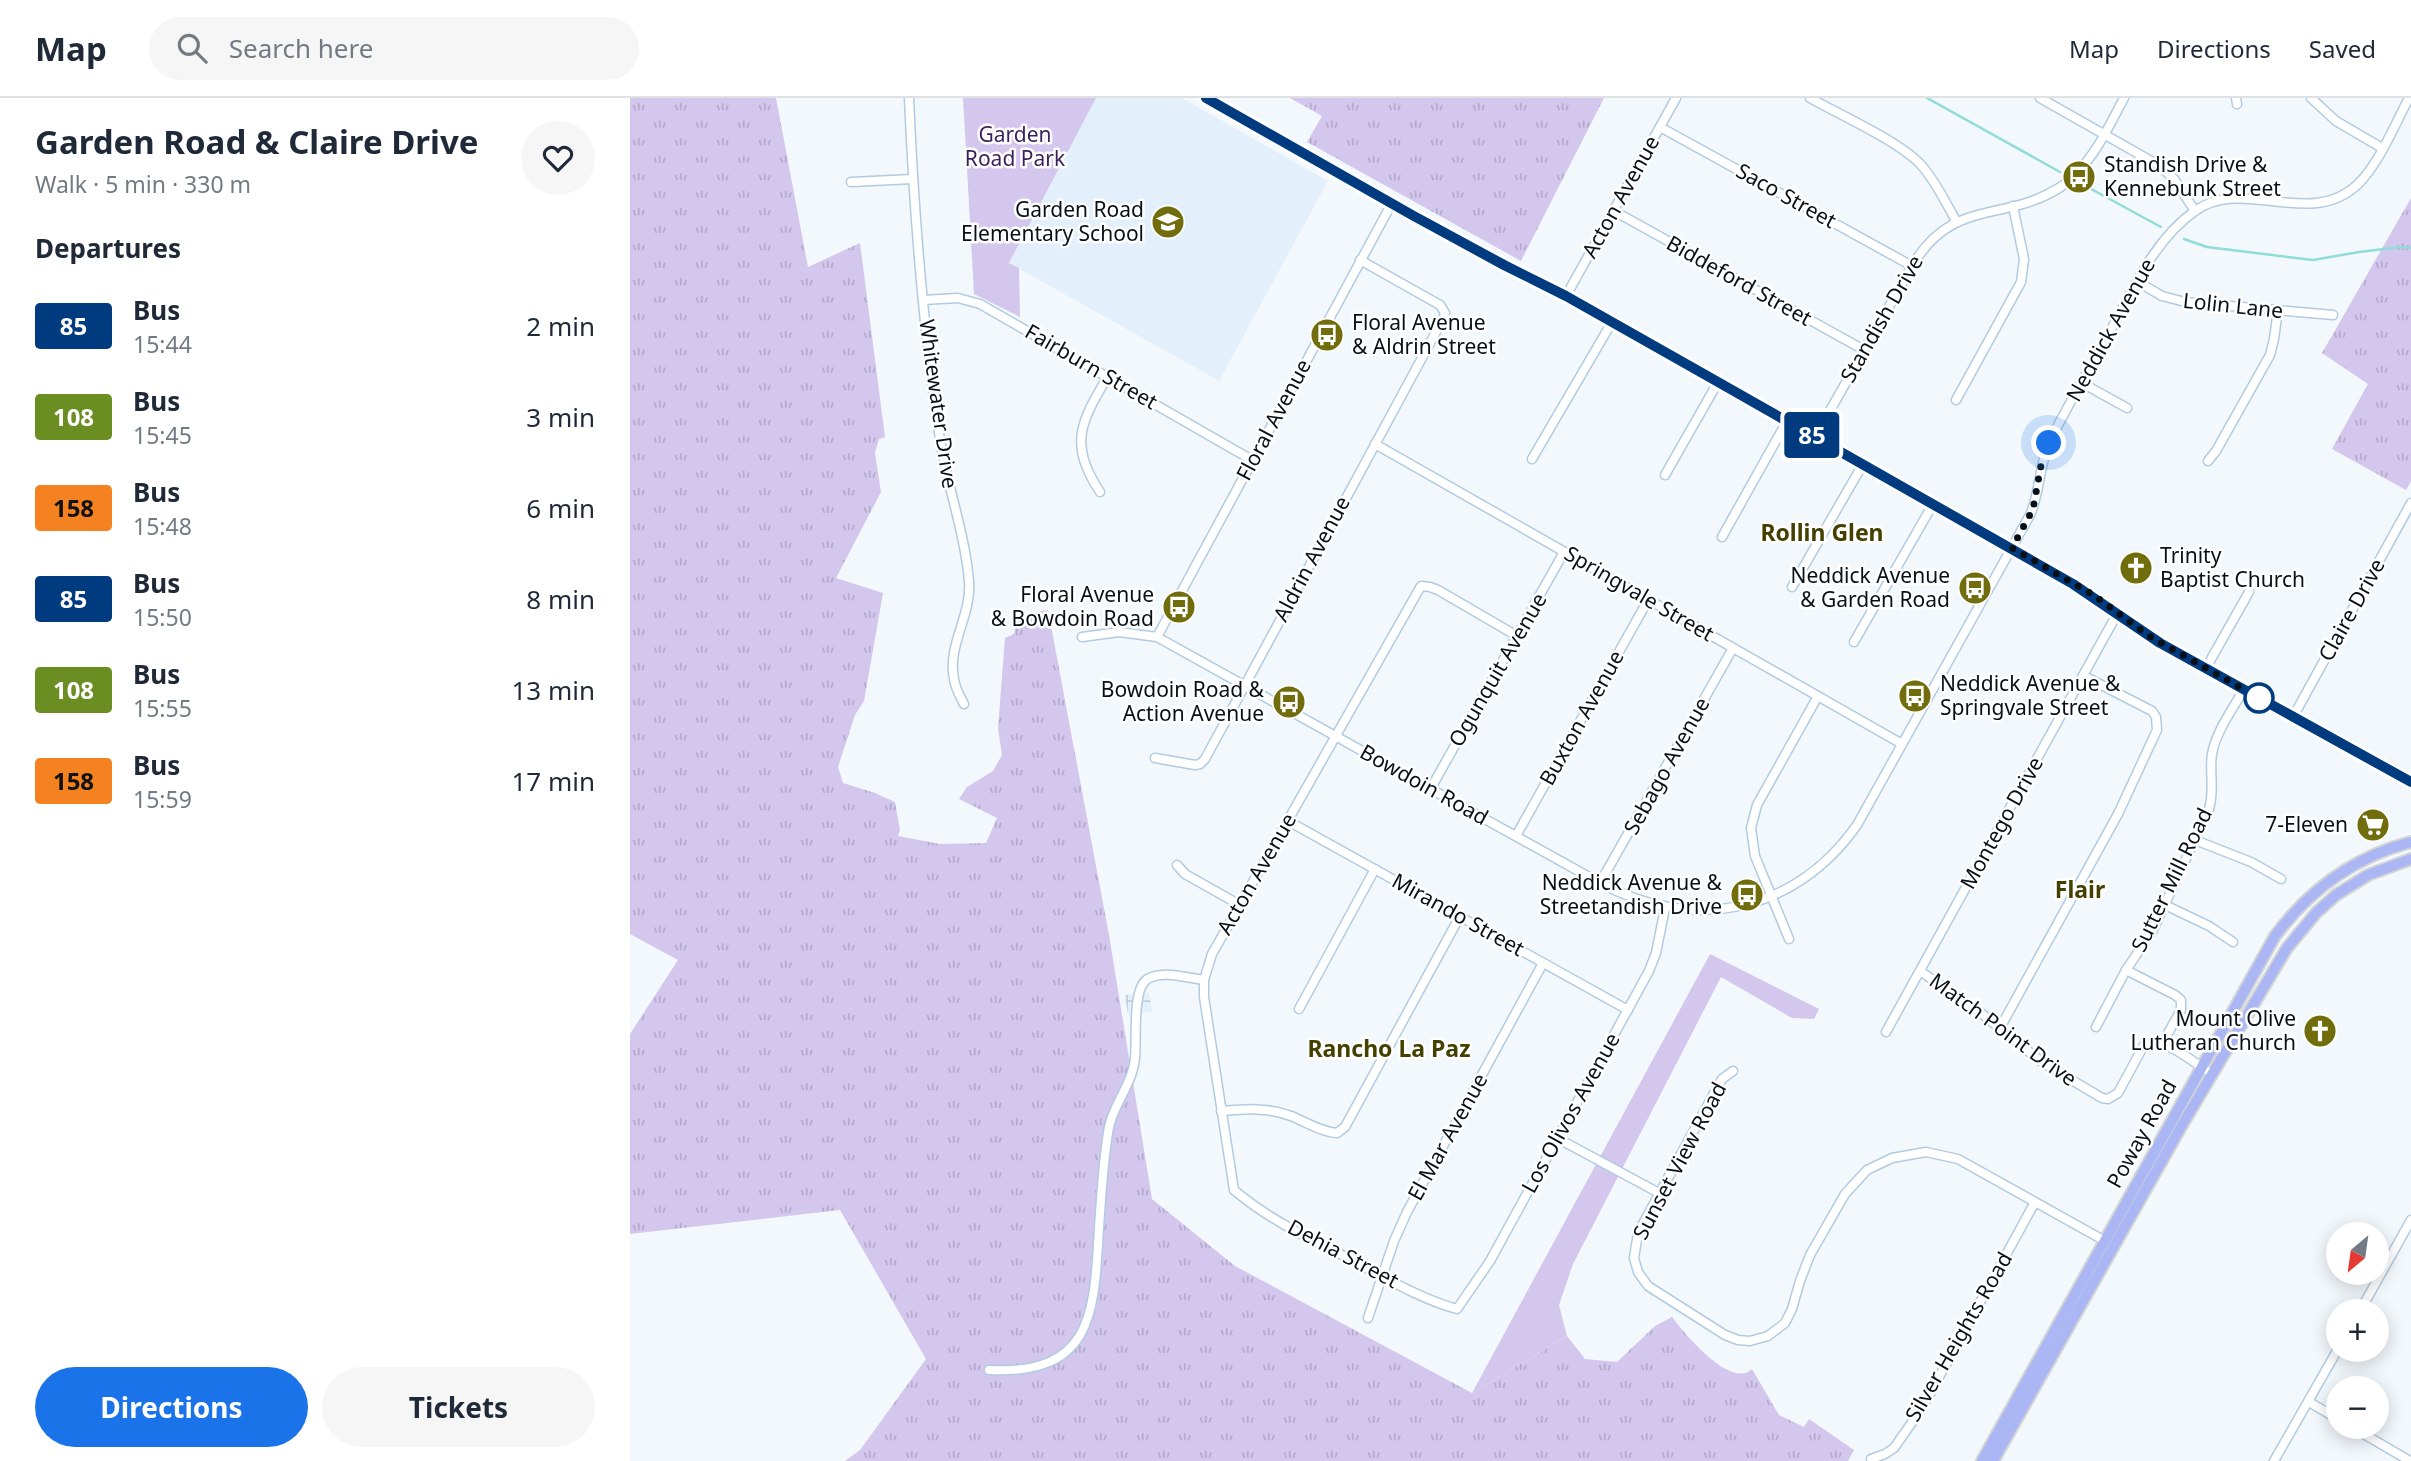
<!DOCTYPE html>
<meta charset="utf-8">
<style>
:root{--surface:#fff;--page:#f6f6f7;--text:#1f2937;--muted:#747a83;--line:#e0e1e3;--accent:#1a73e8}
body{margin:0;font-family:"Noto Sans",sans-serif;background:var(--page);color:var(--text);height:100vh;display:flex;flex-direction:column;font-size:26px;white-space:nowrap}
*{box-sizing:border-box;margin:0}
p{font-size:23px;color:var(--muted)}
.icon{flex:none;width:38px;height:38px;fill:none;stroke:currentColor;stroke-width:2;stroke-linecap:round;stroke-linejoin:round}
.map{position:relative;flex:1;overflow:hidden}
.panel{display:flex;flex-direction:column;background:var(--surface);width:630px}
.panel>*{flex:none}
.badge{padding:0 14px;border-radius:5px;font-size:24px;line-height:46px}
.needle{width:46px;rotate:209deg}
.buttons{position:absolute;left:1696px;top:1124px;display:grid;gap:14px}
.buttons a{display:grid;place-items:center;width:63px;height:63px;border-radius:50%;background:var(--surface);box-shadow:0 4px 18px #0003;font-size:35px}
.you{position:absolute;width:35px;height:35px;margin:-18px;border:5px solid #fff;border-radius:50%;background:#1a73e8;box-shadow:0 0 0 10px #1a73e833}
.map>.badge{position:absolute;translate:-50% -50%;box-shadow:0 0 0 4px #fff}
h2{padding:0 35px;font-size:26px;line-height:63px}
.round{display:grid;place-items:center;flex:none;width:74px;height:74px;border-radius:37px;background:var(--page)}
.head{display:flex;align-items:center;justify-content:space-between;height:119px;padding:0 35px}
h1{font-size:33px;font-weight:700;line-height:52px}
.primary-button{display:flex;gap:14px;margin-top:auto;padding:14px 35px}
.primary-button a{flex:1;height:80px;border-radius:42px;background:var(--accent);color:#fff;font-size:28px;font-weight:700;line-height:80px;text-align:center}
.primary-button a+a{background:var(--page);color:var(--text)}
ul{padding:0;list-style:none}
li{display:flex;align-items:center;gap:21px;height:91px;padding:0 35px}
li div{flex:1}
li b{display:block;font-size:26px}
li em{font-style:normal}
li .badge{min-width:77px;font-weight:700;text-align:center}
header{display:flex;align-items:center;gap:42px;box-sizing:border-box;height:98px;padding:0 35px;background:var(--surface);border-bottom:2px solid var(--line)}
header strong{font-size:33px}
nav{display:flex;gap:38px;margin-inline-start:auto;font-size:24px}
.search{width:490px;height:63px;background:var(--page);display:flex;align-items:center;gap:18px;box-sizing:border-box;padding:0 24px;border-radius:38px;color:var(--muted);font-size:26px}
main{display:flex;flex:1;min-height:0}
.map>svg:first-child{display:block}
.built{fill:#e3f0fb}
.industrial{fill:url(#industrial-grid)}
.grass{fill:url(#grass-tufts)}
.park{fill:#d3c7ee}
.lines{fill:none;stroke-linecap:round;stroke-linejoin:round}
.stream{stroke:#90dcd6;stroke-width:2.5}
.minor-casing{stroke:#b1cbe2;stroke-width:11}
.major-casing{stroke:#d2d4d5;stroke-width:14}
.minor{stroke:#fff;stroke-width:8}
.major{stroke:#aab7f4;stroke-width:10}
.line-casing{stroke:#fff;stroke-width:16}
.line{stroke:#003b80;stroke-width:10}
.walk{stroke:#071017;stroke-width:7;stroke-dasharray:0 12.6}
.stop-dot{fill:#fff;stroke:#003b80;stroke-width:3.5}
.labels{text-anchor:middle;stroke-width:5;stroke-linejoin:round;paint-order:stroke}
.park-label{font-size:21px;fill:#391f5c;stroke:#fff}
.poi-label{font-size:21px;fill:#071017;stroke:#fff;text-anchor:end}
.street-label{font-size:21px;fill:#071017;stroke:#fff}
.neighbourhood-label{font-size:23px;font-weight:bold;fill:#434000;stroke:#fff}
</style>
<header>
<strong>Map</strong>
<div class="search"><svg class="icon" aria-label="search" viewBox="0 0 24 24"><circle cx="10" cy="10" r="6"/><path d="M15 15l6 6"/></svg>Search here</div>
<nav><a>Map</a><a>Directions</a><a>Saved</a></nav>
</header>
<main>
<section class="panel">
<div class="head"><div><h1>Garden Road &amp; Claire Drive</h1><p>Walk · 5 min · 330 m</p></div><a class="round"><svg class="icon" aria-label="heart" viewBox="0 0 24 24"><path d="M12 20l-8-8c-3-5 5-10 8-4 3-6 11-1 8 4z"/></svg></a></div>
<h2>Departures</h2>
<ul>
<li><span class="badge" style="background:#003b80;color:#fff">85</span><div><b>Bus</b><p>15:44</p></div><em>2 min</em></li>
<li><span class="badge" style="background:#6b8e23;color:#fff">108</span><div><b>Bus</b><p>15:45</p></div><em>3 min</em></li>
<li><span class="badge" style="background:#f58220;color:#111">158</span><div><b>Bus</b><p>15:48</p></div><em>6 min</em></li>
<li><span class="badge" style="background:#003b80;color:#fff">85</span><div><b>Bus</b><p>15:50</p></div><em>8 min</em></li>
<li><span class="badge" style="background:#6b8e23;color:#fff">108</span><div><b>Bus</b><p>15:55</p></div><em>13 min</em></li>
<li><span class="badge" style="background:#f58220;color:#111">158</span><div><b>Bus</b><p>15:59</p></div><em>17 min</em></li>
</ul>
<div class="primary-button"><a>Directions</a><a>Tickets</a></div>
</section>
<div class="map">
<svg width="1781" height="1363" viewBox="0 0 1781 1363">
<defs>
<pattern id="industrial-grid" width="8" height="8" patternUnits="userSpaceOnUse" patternTransform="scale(1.75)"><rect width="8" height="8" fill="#e3f0fb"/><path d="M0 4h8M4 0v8" fill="none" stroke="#c1cdd6"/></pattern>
<pattern id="grass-tufts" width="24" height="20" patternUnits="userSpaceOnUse" patternTransform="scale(1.75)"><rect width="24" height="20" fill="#d3c7ee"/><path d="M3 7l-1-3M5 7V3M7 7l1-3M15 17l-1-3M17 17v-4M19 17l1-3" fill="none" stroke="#b4aacb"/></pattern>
</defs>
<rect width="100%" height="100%" fill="#f3f8fd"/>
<path class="built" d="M466 0H552L698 83 589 283 379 165Z"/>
<path class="industrial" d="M519 894 522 914 498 916 495 897Z"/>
<g class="grass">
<path d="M0 0H146L178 169 230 145 255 339 249 341 245 355 251 394 206 480 253 495 234 603 225 617 208 669 213 685 245 695 265 704 270 732 268 738 310 746 356 745 367 720 329 701 337 689 363 673 372 657 368 630 375 540 384 536 388 517 418 512 479 837 522 1101 605 1168 842 1295 937 1238 955 1261 987 1264 1025 1228 1042 1219C1054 1235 1101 1292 1122 1271L1149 1317 1174 1329 1179 1321 1224 1352 1218 1363H215L230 1352 296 1261 210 1112 0 1136V936L48 862 0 836Z"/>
<path d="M660 0H974L891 163 677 44 692 18Z"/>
<path d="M1781 100V383L1776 392 1702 351 1738 286 1692 255Z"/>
</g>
<g class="park">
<path d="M333 0H466L379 165 389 170 390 219 344 196Z"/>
<path d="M1080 856 1189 911 1184 921 1162 920 1091 879 943 1166 929 1207 937 1238 842 1295Z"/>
</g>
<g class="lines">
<g class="stream">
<path d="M1297 0 1430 74"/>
<path d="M1452 86 1531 129"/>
<path d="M1554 141 1577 149 1683 162 1729 154 1771 149 1781 150"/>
</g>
<defs>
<g id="minor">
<path d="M279 0C284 117 293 232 311 348 319 393 335 437 339 483 342 517 317 547 324 581 325 590 330 598 334 606"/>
<path d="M576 0 842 150 936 198 1382 450 1465 498 1523 541 1781 684"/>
<path d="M1180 0C1210 17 1271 44 1292 68 1306 84 1316 105 1326 123"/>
<path d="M1410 0 1530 68 1544 81 1565 113"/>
<path d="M1606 0 1607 6"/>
<path d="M1681 0 1706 23 1752 50"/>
<path d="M1030 29 1282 168"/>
<path d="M221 84 283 81"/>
<path d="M984 113 1234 252"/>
<path d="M1508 184 1532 198 1555 204 1703 217"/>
<path d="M936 198 1046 0"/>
<path d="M293 202 328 200 350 206 622 362"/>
<path d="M1452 285 1497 310"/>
<path d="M1326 302 1391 184 1394 161 1383 108"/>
<path d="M1185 339 1282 168C1323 99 1373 125 1429 90 1460 70 1477 32 1494 0"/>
<path d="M745 346 1272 646"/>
<path d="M902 361 982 224"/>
<path d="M1578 363 1586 353 1640 257 1644 241 1648 212"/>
<path d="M1035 377 1088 284"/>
<path d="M470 394C438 345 451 324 478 278"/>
<path d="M1092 439 1157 323"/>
<path d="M1162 489 1233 366"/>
<path d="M887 538 808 492 800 489 791 488 582 856 574 882V899L604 1092C638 1121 680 1141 720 1161 754 1179 790 1201 827 1211L860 1163 1019 873 1026 855 1035 810"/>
<path d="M452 539 489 534 527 539 970 785C1064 835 1165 815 1227 727L1400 417C1410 395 1409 368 1419 345 1436 310 1456 277 1475 243 1500 198 1522 143 1565 113 1614 78 1680 132 1728 86 1749 66 1765 26 1779 0"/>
<path d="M527 539 762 105"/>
<path d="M1224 544 1303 406"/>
<path d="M1576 570 1619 494"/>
<path d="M1663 619 1781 405"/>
<path d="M525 660 565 667 570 666 575 661 813 221 815 215 810 207 730 162"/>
<path d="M801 690 934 454"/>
<path d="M658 723 998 912"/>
<path d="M886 738 1018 502"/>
<path d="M1565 742 1621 764 1651 781"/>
<path d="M547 767 555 776 610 807"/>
<path d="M970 785 1103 550"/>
<path d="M1535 807 1579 828 1603 844"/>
<path d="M1159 841 1125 758 1121 730 1127 707 1188 598"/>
<path d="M1496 872 1545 897 1551 902V912L1532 946"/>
<path d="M1290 873 1346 911 1413 965 1472 1000 1478 1001 1488 995 1514 947C1532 937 1560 962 1576 972"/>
<path d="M669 911 745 771"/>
<path d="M1466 929 1496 872 1523 832 1579 711C1585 692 1579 674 1582 656 1586 633 1603 611 1614 591"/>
<path d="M1370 930 1488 716 1527 632 1526 619 1522 613 1454 578"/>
<path d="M1256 934 1487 516"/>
<path d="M1103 973 1092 981 1008 1135 1004 1160 1008 1174 1018 1188 1095 1237 1108 1242 1120 1243 1138 1238 1155 1225 1162 1211 1170 1183 1180 1157 1215 1096 1237 1072 1262 1060 1296 1054 1328 1061 1475 1143"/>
<path d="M591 1013C615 1011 637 1009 661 1018 676 1024 691 1034 707 1035L715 1029 830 818"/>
<path d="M927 1040 1029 1095"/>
<path d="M1730 1213 1781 1122"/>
<path d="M738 1220 764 1143 777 1114 913 865"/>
<path d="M359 1272C464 1277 464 1214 469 1130 471 1099 473 1066 478 1035 481 1009 503 986 505 960 507 942 502 894 516 882 530 871 558 880 574 882"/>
<path d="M1679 1304 1708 1321"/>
<path d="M1720 1328 1780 1363"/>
<path d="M1241 1361 1255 1356 1264 1350 1292 1310 1405 1104"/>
<path d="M1644 1363 1708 1251"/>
</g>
<g id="major">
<path d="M1352 1363 1645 838C1680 791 1724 759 1781 744"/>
<path d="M1363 1363 1552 1027 1657 850 1686 815 1706 797 1738 777 1781 761"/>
</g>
</defs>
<use href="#minor" class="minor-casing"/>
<use href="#major" class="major-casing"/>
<use href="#minor" class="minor"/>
<use href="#major" class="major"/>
</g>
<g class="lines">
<defs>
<path id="line" d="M576 0 782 117 874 167 936 198 1088 284 1443 486 1530 545 1781 684"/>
</defs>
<use href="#line" class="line-casing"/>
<use href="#line" class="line"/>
<path class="walk" d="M1419 345 1412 362 1403 411 1382 450 1465 498 1519 538 1629 600"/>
</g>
<defs>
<symbol id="bus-disc" viewBox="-11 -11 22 22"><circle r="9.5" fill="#716d0d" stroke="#fff"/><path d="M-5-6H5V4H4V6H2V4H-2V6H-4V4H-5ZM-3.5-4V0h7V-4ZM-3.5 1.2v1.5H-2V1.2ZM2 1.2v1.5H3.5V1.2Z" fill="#fff"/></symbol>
<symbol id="school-disc" viewBox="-11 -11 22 22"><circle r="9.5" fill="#716d0d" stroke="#fff"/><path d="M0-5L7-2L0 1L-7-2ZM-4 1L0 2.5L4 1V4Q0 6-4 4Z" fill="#fff"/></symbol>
<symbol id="church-disc" viewBox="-11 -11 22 22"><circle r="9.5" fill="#716d0d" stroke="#fff"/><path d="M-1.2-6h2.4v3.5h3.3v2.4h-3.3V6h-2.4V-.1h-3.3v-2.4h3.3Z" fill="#fff"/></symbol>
<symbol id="supermarket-disc" viewBox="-11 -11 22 22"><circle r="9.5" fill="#716d0d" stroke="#fff"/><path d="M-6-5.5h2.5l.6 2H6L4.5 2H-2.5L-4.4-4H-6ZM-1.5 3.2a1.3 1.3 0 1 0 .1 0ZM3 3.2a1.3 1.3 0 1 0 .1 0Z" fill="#fff"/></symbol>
</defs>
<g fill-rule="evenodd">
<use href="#bus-disc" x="1430" y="60" width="38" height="38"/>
<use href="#school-disc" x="519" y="105" width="38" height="38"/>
<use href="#bus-disc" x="678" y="218" width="38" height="38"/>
<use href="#church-disc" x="1487" y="451" width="38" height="38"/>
<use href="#bus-disc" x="1326" y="471" width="38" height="38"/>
<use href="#bus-disc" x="530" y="490" width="38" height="38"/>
<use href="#bus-disc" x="1266" y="579" width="38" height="38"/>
<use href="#bus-disc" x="640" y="585" width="38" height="38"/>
<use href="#supermarket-disc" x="1724" y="708" width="38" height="38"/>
<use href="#bus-disc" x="1098" y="778" width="38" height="38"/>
<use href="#church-disc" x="1671" y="914" width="38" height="38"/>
</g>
<circle class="stop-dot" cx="1629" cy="600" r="14"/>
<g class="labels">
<g class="park-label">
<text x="385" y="44">Garden<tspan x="385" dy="24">Road Park</tspan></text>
</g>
<g class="poi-label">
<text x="1474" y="74" text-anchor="start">Standish Drive &amp;<tspan x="1474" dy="24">Kennebunk Street</tspan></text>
<text x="514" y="119">Garden Road<tspan x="514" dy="24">Elementary School</tspan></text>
<text x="722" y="232" text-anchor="start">Floral Avenue<tspan x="722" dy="24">&amp; Aldrin Street</tspan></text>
<text x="1530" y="465" text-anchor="start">Trinity<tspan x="1530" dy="24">Baptist Church</tspan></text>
<text x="1320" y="485">Neddick Avenue<tspan x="1320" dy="24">&amp; Garden Road</tspan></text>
<text x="524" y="504">Floral Avenue<tspan x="524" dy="24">&amp; Bowdoin Road</tspan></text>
<text x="1310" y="593" text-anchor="start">Neddick Avenue &amp;<tspan x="1310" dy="24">Springvale Street</tspan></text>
<text x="634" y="599">Bowdoin Road &amp;<tspan x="634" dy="24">Action Avenue</tspan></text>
<text x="1718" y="734">7-Eleven</text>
<text x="1092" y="792">Neddick Avenue &amp;<tspan x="1092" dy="24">Streetandish Drive</tspan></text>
<text x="1666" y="928">Mount Olive<tspan x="1666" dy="24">Lutheran Church</tspan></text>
</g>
<g class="street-label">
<text transform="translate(1156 98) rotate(29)" y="7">Saco Street</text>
<text transform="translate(991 99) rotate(-61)" y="7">Acton Avenue</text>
<text transform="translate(1109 183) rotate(29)" y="7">Biddeford Street</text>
<text transform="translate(1603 208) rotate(6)" y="7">Lolin Lane</text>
<text transform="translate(1252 221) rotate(-60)" y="7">Standish Drive</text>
<text transform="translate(1481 232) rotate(-61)" y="7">Neddick Avenue</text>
<text transform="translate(461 269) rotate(30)" y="7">Fairburn Street</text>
<text transform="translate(308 306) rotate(82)" y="7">Whitewater Drive</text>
<text transform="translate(644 322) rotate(-62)" y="7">Floral Avenue</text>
<text transform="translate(682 461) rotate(-62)" y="7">Aldrin Avenue</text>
<text transform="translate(1009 496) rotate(30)" y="7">Springvale Street</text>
<text transform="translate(1722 512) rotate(-61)" y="7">Claire Drive</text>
<text transform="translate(868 572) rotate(-60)" y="7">Ogunquit Avenue</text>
<text transform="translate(952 620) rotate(-61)" y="7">Buxton Avenue</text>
<text transform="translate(1037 668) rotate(-61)" y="7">Sebago Avenue</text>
<text transform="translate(794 687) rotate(29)" y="7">Bowdoin Road</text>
<text transform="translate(1372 725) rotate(-61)" y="7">Montego Drive</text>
<text transform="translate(627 776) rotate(-60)" y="7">Acton Avenue</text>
<text transform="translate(1542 782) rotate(-64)" y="7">Sutter Mill Road</text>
<text transform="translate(828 817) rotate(29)" y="7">Mirando Street</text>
<text transform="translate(1373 932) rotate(36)" y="7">Match Point Drive</text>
<text transform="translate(941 1015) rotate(-61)" y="7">Los Olivos Avenue</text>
<text transform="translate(1512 1036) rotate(-61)" y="7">Poway Road</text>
<text transform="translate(818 1039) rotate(-61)" y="7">El Mar Avenue</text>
<text transform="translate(1050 1063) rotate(-62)" y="7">Sunset View Road</text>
<text transform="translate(713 1156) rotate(28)" y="7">Dehia Street</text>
<text transform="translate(1329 1239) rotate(-60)" y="7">Silver Heights Road</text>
</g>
<g class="neighbourhood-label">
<text x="1192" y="443">Rollin Glen</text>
<text x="1450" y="800">Flair</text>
<text x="759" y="959">Rancho La Paz</text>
</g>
</g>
</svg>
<div class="buttons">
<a><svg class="needle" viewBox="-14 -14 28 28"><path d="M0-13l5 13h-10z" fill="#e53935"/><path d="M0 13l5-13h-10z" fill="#747a83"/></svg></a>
<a>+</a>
<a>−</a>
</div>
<div class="you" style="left:1419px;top:345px"></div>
<b class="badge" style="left:1182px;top:337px;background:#003b80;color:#fff">85</b>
</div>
</main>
